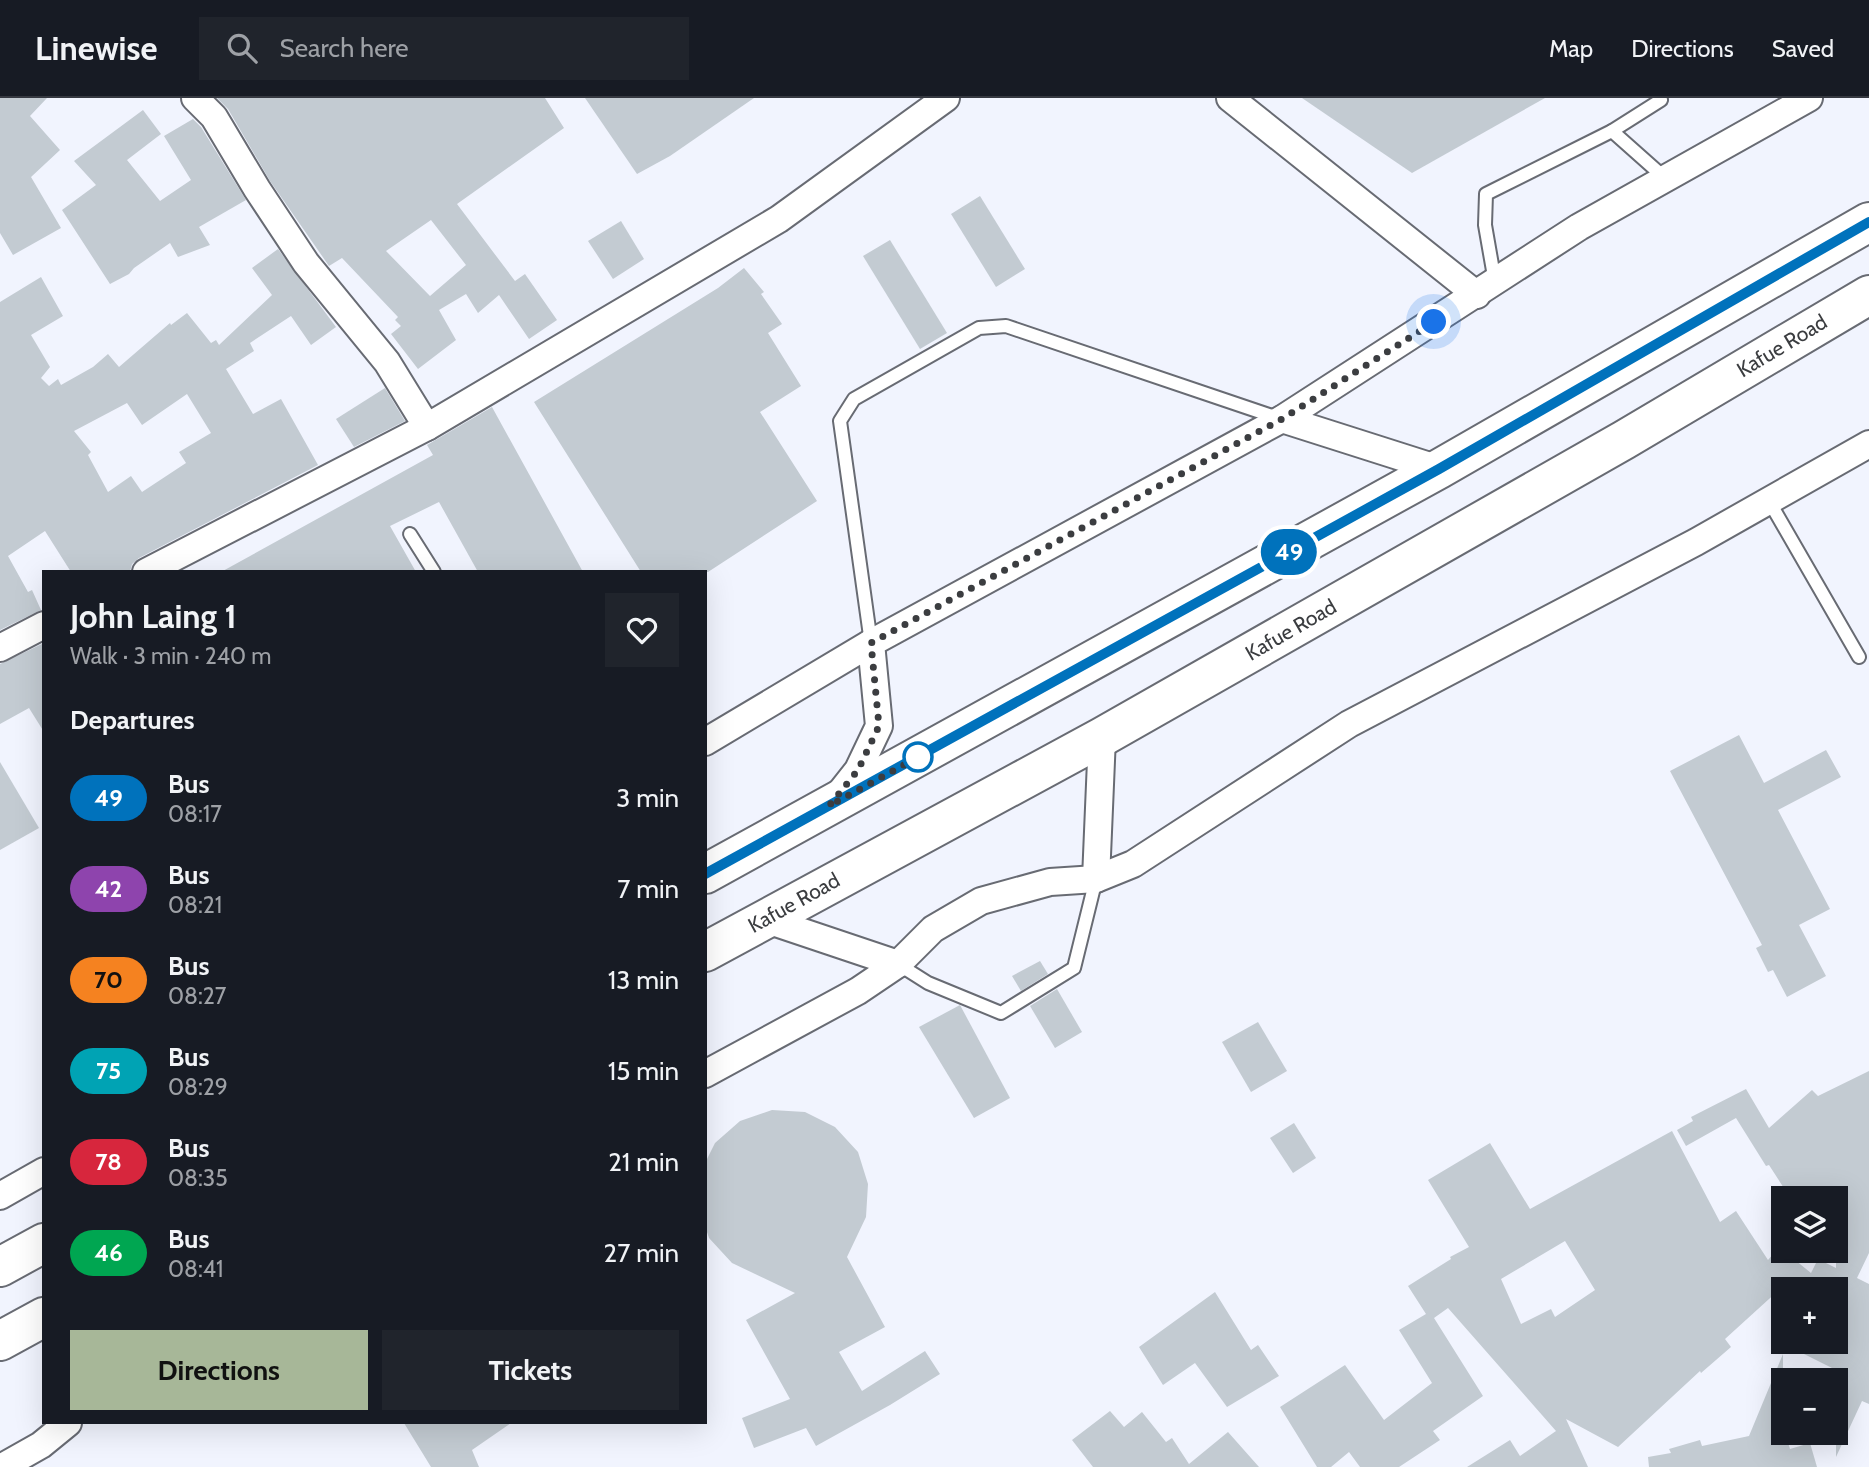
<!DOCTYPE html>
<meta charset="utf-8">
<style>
:root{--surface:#171b24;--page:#20242c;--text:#f1f3f6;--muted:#9ea1a6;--line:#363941;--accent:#a7b798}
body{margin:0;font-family:Cabin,sans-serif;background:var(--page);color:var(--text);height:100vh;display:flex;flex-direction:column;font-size:26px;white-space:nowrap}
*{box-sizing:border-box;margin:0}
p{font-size:23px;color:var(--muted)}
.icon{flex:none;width:38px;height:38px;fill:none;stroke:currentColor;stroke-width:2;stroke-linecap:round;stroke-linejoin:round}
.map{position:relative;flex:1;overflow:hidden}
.panel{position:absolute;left:42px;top:472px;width:665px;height:854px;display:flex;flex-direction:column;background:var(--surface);border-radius:0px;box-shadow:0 7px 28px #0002}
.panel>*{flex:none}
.badge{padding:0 14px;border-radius:23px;font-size:24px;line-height:46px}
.controls{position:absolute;left:1771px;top:1088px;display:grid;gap:14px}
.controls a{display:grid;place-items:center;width:77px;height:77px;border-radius:0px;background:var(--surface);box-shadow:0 7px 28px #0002;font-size:35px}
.you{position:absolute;width:35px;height:35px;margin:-18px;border:5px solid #fff;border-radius:50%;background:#1a73e8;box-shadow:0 0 0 10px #1a73e833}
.map>.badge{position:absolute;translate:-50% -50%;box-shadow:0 0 0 4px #fff}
h2{padding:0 28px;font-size:26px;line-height:63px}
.round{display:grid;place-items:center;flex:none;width:74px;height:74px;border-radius:0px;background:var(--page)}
.head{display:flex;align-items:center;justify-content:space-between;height:119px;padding:0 28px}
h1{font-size:33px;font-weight:700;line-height:52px}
.cta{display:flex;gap:14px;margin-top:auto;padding:14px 28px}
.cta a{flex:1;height:80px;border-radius:0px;background:var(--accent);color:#111;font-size:28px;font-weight:700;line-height:80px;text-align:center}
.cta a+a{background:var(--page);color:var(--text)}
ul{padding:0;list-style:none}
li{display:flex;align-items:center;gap:21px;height:91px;padding:0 28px}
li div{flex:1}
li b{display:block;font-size:26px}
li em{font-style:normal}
li .badge{min-width:77px;font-weight:700;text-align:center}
header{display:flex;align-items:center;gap:42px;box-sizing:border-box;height:98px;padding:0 35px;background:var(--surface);border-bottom:2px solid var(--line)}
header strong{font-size:33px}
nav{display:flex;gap:38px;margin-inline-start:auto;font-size:24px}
.search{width:490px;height:63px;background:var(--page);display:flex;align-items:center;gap:18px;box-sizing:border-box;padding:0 24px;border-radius:0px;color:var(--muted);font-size:26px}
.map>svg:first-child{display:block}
.building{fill:#c3cbd2;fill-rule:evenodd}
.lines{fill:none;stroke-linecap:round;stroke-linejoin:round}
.service-casing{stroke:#686b73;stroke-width:16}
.minor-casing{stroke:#686b73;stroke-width:30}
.primary-casing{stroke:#686b73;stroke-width:42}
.service{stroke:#fff;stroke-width:12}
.minor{stroke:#fff;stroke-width:26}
.primary{stroke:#fff;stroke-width:38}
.line-casing{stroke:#fff;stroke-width:16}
.line{stroke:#0072bc;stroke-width:10}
.walk{stroke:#3b3d40;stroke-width:7;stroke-dasharray:0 12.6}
.stop-dot{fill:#fff;stroke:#0072bc;stroke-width:3.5}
.labels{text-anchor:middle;stroke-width:7;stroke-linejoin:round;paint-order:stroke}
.street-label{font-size:21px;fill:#3b3d40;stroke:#fff}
</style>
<header>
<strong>Linewise</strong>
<div class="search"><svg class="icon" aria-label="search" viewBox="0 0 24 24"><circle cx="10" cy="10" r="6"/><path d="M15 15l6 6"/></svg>Search here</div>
<nav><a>Map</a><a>Directions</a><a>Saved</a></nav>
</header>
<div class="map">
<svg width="1869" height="1369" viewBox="0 0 1869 1369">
<rect width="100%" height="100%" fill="#f1f4fe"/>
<g class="building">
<path d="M0 0H47L30 18 60 52 31 79 61 130 13 157 0 135Z"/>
<path d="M217 0H545L564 30 457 106 515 183 525 176 557 222 529 241 499 197 478 215 466 196 439 212 456 242 418 271 391 236 401 228 395 222 398 219 342 160 329 168 270 83 228 11ZM431 122 466 167 430 198 386 153Z"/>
<path d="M585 0H754L670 58 637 76Z"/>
<path d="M1302 0H1545L1412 75Z"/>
<path d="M143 12 161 36 127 62 160 103 191 82 164 38 193 21 201 29 246 102 199 129 210 147 178 159 170 145 134 170 129 176 110 186 62 112 96 87 74 63Z"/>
<path d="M980 98 1025 171 996 189 951 116Z"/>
<path d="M621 123 644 161 613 181 588 143Z"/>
<path d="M890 142 947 235 920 251 863 158Z"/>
<path d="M278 151 336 229 311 247 291 218 250 245 254 253 226 271 253 316 281 301 318 367 139 460 132 466 130 474H71L45 433 8 458 28 494 32 492 41 512 0 532V204L41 179 63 218 31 237 50 269 41 280 49 288 58 281 61 287 93 269 108 256 119 269 170 225 171 227 187 215 211 245 216 242 219 247 272 197 252 170ZM187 296 211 335 179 354 186 365 142 394 131 378 108 394 88 357 91 354 74 333 127 305 142 327Z"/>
<path d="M744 170 764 194 761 196 782 226 768 235 801 288 760 314 817 403 708 474H641L534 304 718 190Z"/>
<path d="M385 290 405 323 354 349 336 321Z"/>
<path d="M492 309 583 474H478L439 404 390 428 416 474H221L433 357 427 347Z"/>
<path d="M44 545V634L29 610 0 626V566Z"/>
<path d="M1739 637 1764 685 1826 652 1841 679 1778 712 1830 811 1799 827 1826 878 1787 899 1773 872 1768 874 1756 850 1762 847 1670 673Z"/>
<path d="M0 664 39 730 0 752Z"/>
<path d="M1040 863 1048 876 1021 893 1012 878Z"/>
<path d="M1057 891 1082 934 1055 950 1030 908Z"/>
<path d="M960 907 1010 1000 974 1020 919 929Z"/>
<path d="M1258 924 1287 973 1251 994 1222 944Z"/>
<path d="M1869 973V1155L1857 1180 1869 1186V1306L1862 1303 1836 1359V1272L1780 1244H1836V1192L1780 1191 1725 1241 1731 1249 1701 1275 1700 1273 1618 1349 1566 1321 1588 1369H1467L1510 1342 1520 1358 1556 1333 1448 1210 1434 1220 1483 1298 1433 1333 1440 1342 1399 1369H1360L1349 1354 1331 1369H1317L1280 1309 1345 1267 1384 1322 1432 1285 1399 1232 1426 1216 1408 1188 1451 1161 1450 1159 1469 1149 1428 1082 1490 1045 1530 1111 1672 1033 1720 1124 1736 1113 1768 1162 1779 1149 1811 1175 1818 1161 1836 1170V1101H1791L1769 1067 1766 1068 1736 1020 1686 1048 1677 1032 1693 1023 1691 1019 1746 991 1769 1030 1812 992 1818 998ZM1565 1143 1595 1192 1555 1219 1551 1211 1521 1226 1501 1181Z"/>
<path d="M772 1012 805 1014 835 1029 858 1054 868 1086 866 1119 847 1159 885 1229 839 1254 862 1293 925 1253 940 1276 890 1307 816 1348 806 1330 754 1350 742 1320 790 1301 746 1222 795 1195 732 1165 709 1140 705 1128V1065L715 1045 740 1023Z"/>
<path d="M1294 1025 1316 1060 1293 1075 1270 1040Z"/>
<path d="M1215 1194 1251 1252 1258 1247 1279 1278 1227 1309 1195 1265 1163 1287 1139 1249Z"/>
<path d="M1783 1256V1335H1785L1790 1351 1810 1345 1817 1369H1649L1648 1359 1671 1355 1669 1351 1700 1342 1702 1348 1749 1338Z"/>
<path d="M1110 1313 1124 1329 1142 1314 1166 1344 1172 1340 1189 1366 1228 1334 1259 1369H1093L1072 1342Z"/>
<path d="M404 1325H511L472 1352 479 1369H431Z"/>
</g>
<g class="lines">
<defs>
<g id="service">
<path d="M1612 33 1661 2"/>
<path d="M1495 184 1485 127 1486 96 1612 33 1666 81"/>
<path d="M1769 403 1859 559"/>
<path d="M410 436 434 474"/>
<path d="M871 545 840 323 854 301 979 230 1006 228 1278 320"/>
<path d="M898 866 928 885 1001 915 1074 870 1096 781"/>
</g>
<g id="minor">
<path d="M195 0 214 19 257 91 306 165 387 264 427 329"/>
<path d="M1230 0 1477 197"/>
<path d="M1282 321 1439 371"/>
<path d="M146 474 427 329 779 121 946 0"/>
<path d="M0 550 44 527"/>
<path d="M705 644 871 545"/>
<path d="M839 696 858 672 879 628 871 545 1282 321 1579 129 1809 0"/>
<path d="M1096 781 1102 639"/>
<path d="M764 821 898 866"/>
<path d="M705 976 858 893 898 866 933 831 981 803 1050 784 1096 781 1133 766 1349 626 1696 444 1869 346"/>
<path d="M0 1098 44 1073"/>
<path d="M2 1369 41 1347 68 1325"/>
</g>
<g id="primary">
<path d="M705 776 1439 371 1869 124"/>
<path d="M705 854 1102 639 1624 342 1869 197"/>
<path d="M0 1169 44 1145"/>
<path d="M0 1243 44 1219"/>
</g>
</defs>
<use href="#service" class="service-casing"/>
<use href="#minor" class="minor-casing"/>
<use href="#primary" class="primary-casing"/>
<use href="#service" class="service"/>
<use href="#minor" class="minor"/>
<use href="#primary" class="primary"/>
</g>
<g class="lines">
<defs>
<path id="line" d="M705 776 1439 371 1869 124"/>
</defs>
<use href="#line" class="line-casing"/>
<use href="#line" class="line"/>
<path class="walk" d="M918 659 922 657 829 708 858 672 879 628 871 545 1282 321 1434 224"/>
</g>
<circle class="stop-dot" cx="918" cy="659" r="14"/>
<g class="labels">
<g class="street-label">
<text transform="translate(1782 248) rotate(-31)" y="7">Kafue Road</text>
<text transform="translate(1291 532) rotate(-30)" y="7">Kafue Road</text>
<text transform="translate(794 805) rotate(-29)" y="7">Kafue Road</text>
</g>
</g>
</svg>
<div class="controls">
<a><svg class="icon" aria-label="layers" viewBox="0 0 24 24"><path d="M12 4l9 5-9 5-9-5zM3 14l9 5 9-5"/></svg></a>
<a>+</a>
<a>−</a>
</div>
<div class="you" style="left:1434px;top:224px"></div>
<b class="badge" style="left:1289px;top:454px;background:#0072bc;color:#fff">49</b>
<section class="panel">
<div class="head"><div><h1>John Laing 1</h1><p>Walk · 3 min · 240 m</p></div><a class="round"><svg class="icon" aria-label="heart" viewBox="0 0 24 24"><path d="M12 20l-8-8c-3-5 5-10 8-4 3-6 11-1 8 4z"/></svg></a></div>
<h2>Departures</h2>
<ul>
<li><span class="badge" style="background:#0072bc;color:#fff">49</span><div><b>Bus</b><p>08:17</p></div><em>3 min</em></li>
<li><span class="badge" style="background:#8e44ad;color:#fff">42</span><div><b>Bus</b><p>08:21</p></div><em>7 min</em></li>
<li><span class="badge" style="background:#f58220;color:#111">70</span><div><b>Bus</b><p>08:27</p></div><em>13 min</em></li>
<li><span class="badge" style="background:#00a3b4;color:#fff">75</span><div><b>Bus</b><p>08:29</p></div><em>15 min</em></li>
<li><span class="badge" style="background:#d7263d;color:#fff">78</span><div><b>Bus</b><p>08:35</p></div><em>21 min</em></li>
<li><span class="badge" style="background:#00a651;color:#fff">46</span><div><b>Bus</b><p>08:41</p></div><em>27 min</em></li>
</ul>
<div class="cta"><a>Directions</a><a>Tickets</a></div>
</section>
</div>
